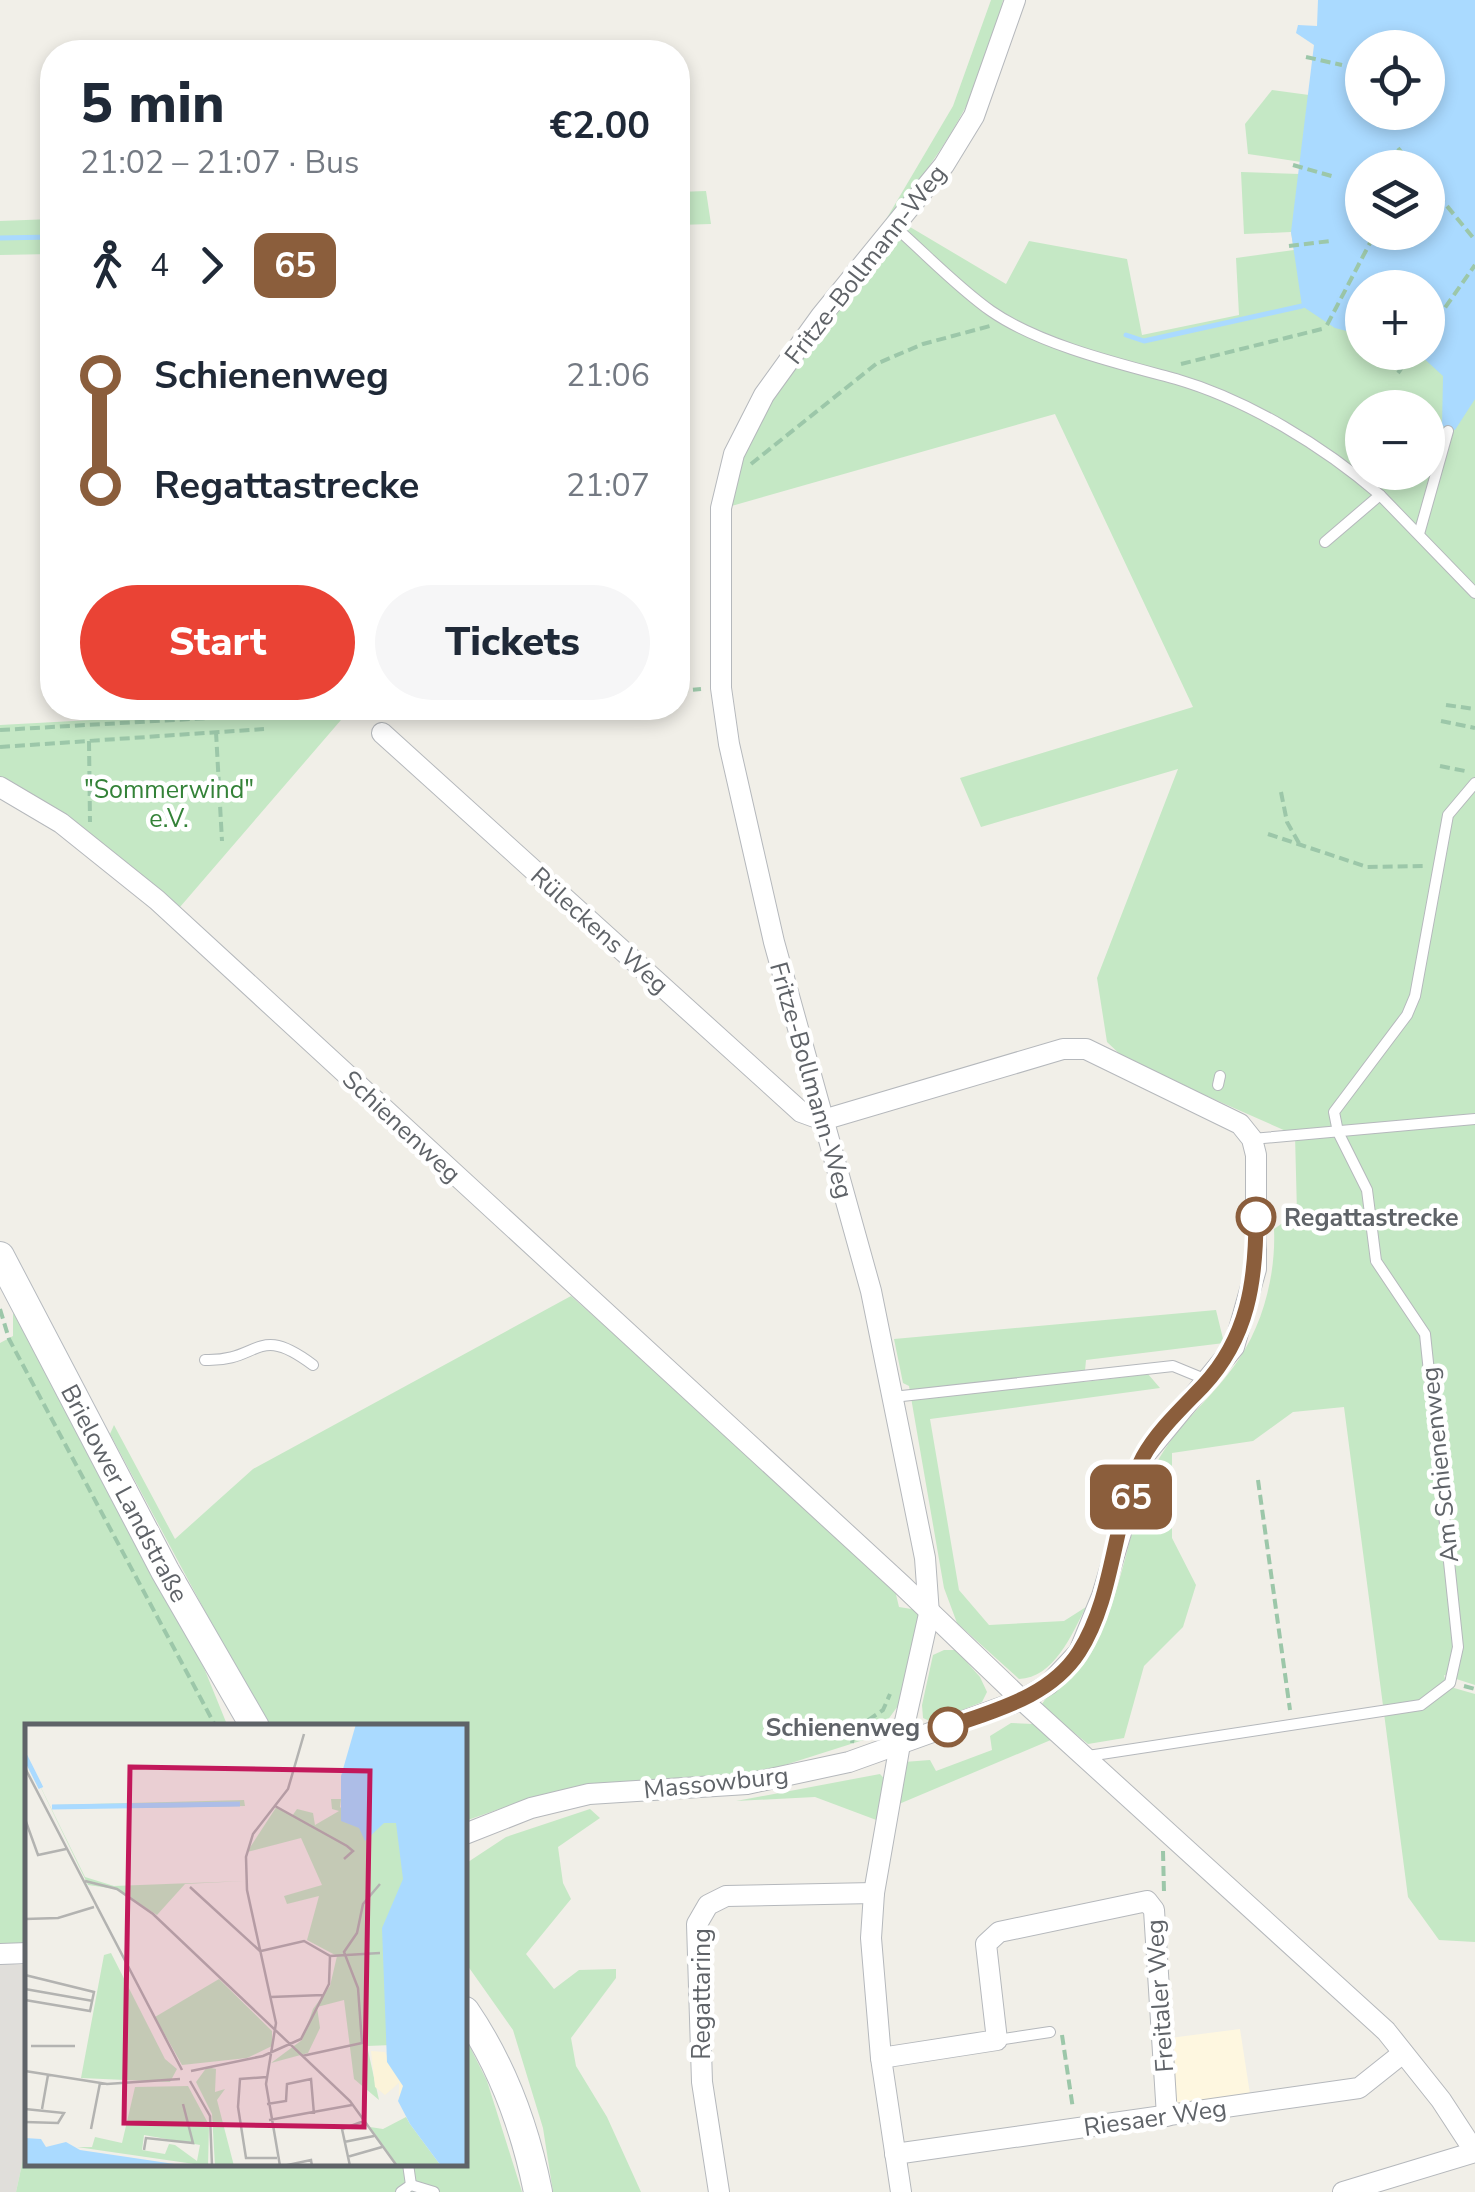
<!DOCTYPE html>
<meta charset="utf-8">
<style>
:root{--surface:#fff;--page:#f6f6f7;--text:#1f2937;--muted:#747a83;--accent:#ea4335}
body{margin:0;font-family:"Nunito Sans",sans-serif;background:var(--page);color:var(--text);height:100vh;display:flex;flex-direction:column;font-size:38px;white-space:nowrap}
*{box-sizing:border-box;margin:0}
p{font-size:32px;color:var(--muted)}
.icon{flex:none;width:55px;height:55px;fill:none;stroke:currentColor;stroke-width:2;stroke-linecap:round;stroke-linejoin:round}
.map{position:relative;flex:1;overflow:hidden}
.panel{position:absolute;left:40px;top:40px;width:650px;height:680px;display:flex;flex-direction:column;background:var(--surface);border-radius:40px;box-shadow:0 5px 15px #0003}
.panel>*{flex:none}
.badge{padding:0 20px;border-radius:15px;font-size:35px;line-height:65px}
.tools{position:absolute;left:1345px;top:30px;display:grid;gap:20px}
.tools a{display:grid;place-items:center;width:100px;height:100px;border-radius:50%;background:var(--surface);box-shadow:0 5px 15px #0003;font-size:50px}
.map>.badge{position:absolute;translate:-50% -50%;box-shadow:0 0 0 5px #fff}
.legs{display:flex;align-items:center;gap:15px;height:110px;padding:0 40px;font-size:32px}
.legs p{margin-inline-start:auto}
.headline{display:flex;align-items:center;justify-content:space-between;height:170px;padding:0 40px}
h1{font-size:55px;font-weight:800;line-height:75px}
.primary-button{display:flex;gap:20px;margin-top:auto;padding:20px 40px}
.primary-button a{flex:1;height:115px;border-radius:60px;background:var(--accent);color:#fff;font-size:40px;font-weight:800;line-height:115px;text-align:center}
.primary-button a+a{background:var(--page);color:var(--text)}
ul{padding:0 40px;list-style:none}
li{display:flex;align-items:center;gap:35px;height:110px;font-size:38px}
li i{display:grid;place-items:center;width:15px;height:100%;margin:0 12px;background:currentColor}
li i::after{content:'';width:25px;height:25px;margin:-12px;border:8px solid;border-radius:50%;background:var(--surface)}
li p{margin-inline-start:auto}
li:first-child i{background:linear-gradient(#0000 50%,currentColor 0)}
li:last-child i{background:linear-gradient(currentColor 50%,#0000 0)}
.map>svg:first-child{display:block}
.commercial{fill:#fef7e0}
.industrial{fill:#e0deda}
.green{fill:#c5e8c5;fill-rule:evenodd}
.water{fill:#aadaff;fill-rule:evenodd}
.lines{fill:none;stroke-linecap:round;stroke-linejoin:round}
.stream{stroke:#aadaff;stroke-width:5}
.lane-casing{stroke:#b5b8bc;stroke-width:12}
.street-casing{stroke:#b5b8bc;stroke-width:22}
.secondary-casing{stroke:#b6babf;stroke-width:30}
.path{stroke:#9cc7a9;stroke-width:4;stroke-dasharray:10 5;stroke-linecap:butt}
.lane{stroke:#fff;stroke-width:10}
.street{stroke:#fff;stroke-width:20}
.secondary{stroke:#fff;stroke-width:28}
.line-1-casing{stroke:#fff;stroke-width:22}
.line-1{stroke:#8b5e3c;stroke-width:15}
.stop-1-dot{fill:#fff;stroke:#8b5e3c;stroke-width:5}
.labels{text-anchor:middle;stroke-width:9;stroke-linejoin:round;paint-order:stroke}
.street-label{font-size:25px;fill:#5f6368;stroke:#fff}
.park-label{font-size:25px;fill:#348238;stroke:#fff}
.stop-label{font-size:25px;font-weight:bold;fill:#5f6368;stroke:#fff;text-anchor:start}
.inset-river{fill:none;stroke:#aadaff;stroke-width:5}
.inset-road{fill:none;stroke:#b3b3b1;stroke-width:2.5}
.view{fill:#c2185b;fill-opacity:0.15;stroke:#c2185b;stroke-width:5}
.inset-edge{fill:none;stroke:#5f6368;stroke-width:5}
</style>
<div class="map">
<svg width="1475" height="2192" viewBox="0 0 1475 2192">
<rect width="100%" height="100%" fill="#f1efe8"/>
<path class="commercial" d="M1240 2029 1250 2094 1167 2107 1162 2039Z"/>
<path class="industrial" d="M0 1964 27 1965V2141L16 2192H0Z"/>
<g class="green">
<path d="M991 0H1003C986 91 939 159 881 228L953 106Z"/>
<path d="M1272 90 1309 95 1301 162 1248 154 1245 124Z"/>
<path d="M1475 119V1685L1444 1675 1447 1686 1475 1694V1942L1439 1940 1408 1897 1344 1407 1293 1412 1253 1441 1172 1453V1538L1196 1585 1183 1627 1144 1666 1124 1738 1088 1744 1072 1731 899 1804 904 1762 930 1760 936 1771 992 1750 990 1736 1011 1723 1033 1724C1045 1684 1072 1685 1090 1655 1121 1600 1127 1533 1151 1475 1170 1429 1212 1400 1239 1359 1264 1322 1276 1272 1274 1229L1297 1213 1295 1135 1127 1061 1107 1042 1097 978 1178 769 981 827 960 778 1193 707 1055 414 728 507 740 455 770 398 905 224 1006 284 1029 241 1127 259 1142 335 1239 315 1236 258 1294 250 1291 232 1244 234 1241 172 1299 174 1292 232H1428V168ZM1362 288H1428V352H1362ZM1362 408H1428V472H1362Z"/>
<path d="M706 191 711 224 678 225V192Z"/>
<path d="M52 219V254L0 255V221Z"/>
<path d="M309 708H436L347 713 180 907 55 812 0 782V725Z"/>
<path d="M571 1296 893 1582 899 1607 924 1611 903 1699 876 1736 750 1776 525 1800 465 1821V1727H267L110 1434 114 1425 175 1539 253 1469Z"/>
<path d="M1216 1310 1224 1343 1086 1360 1084 1382 1148 1374 1160 1388 930 1419 959 1590 989 1625 1064 1621 1086 1607C1072 1634 1054 1678 1019 1679L957 1623 944 1588 909 1386 903 1383 894 1339Z"/>
<path d="M13 1313 20 1319 204 1668 228 1727H28L27 1943 0 1945V1343L13 1336Z"/>
<path d="M944 1650H956L980 1677 987 1692 982 1702 932 1722 923 1718 922 1705 933 1655Z"/>
<path d="M880 1774 889 1784 879 1821 815 1797 736 1801Z"/>
<path d="M590 1809 600 1818 558 1847 563 1883 571 1899 526 1954 554 1989 579 1970 616 1969V1978L571 2038 576 2066 607 2117 641 2192H553L543 2128 513 2030 465 1962V1864L506 1837Z"/>
<path d="M465 2037 487 2081 522 2192H16L27 2141 28 2164H465Z"/>
</g>
<path class="water" d="M1318 0H1475V399L1455 430 1442 426 1443 376 1418 353 1428 352V288H1362V335L1335 328 1302 306 1291 232 1314 45 1296 33 1298 25 1317 26ZM1362 48H1428V112H1362ZM1362 168H1428V232H1362Z"/>
<g class="lines">
<g class="stream">
<path d="M678 215H680"/>
<path d="M0 238 52 237"/>
<path d="M1126 335 1144 341 1302 306"/>
</g>
<defs>
<g id="lane">
<path d="M894 226C926 254 957 287 991 311 1040 345 1120 364 1176 379 1248 400 1323 446 1380 495L1325 542"/>
<path d="M1380 495 1475 593"/>
<path d="M1419 534 1448 431"/>
<path d="M1218 1085 1220 1076"/>
<path d="M1252 1139 1475 1119"/>
<path d="M205 1360C261 1362 256 1322 313 1365"/>
<path d="M893 1397 1173 1366 1207 1380"/>
<path d="M1088 1756 1421 1705 1450 1683 1458 1647 1425 1334 1376 1261 1367 1190 1338 1132 1334 1112 1407 1015 1415 996 1448 815 1475 783"/>
<path d="M997 2040 1050 2032"/>
<path d="M408 2164 411 2185"/>
<path d="M401 2192 411 2185 434 2192"/>
</g>
<g id="street">
<path d="M382 733 801 1112 823 1120"/>
<path d="M0 787 61 823 157 900 902 1585 1022 1700 1386 2031 1441 2100 1475 2152"/>
<path d="M465 1834 531 1808 589 1794 747 1784 849 1762 1022 1700 1049 1684 1079 1652 1102 1596 1144 1456 1234 1347 1256 1269V1155L1252 1139 1240 1124 1086 1049H1063L823 1120"/>
<path d="M0 1954 28 1953"/>
<path d="M881 2058 997 2040 986 1944 999 1932 1147 1901 1154 1910 1167 2116"/>
<path d="M895 2154 1359 2088 1403 2053"/>
<path d="M719 2192 702 2082 697 1924 708 1905 726 1896 874 1893"/>
<path d="M901 2192 881 2058 871 1938 874 1893 900 1744 929 1614 925 1558 871 1291 774 942 729 744 721 688V508L734 454 764 395 821 316 944 165 974 116 1015 0"/>
<path d="M1343 2192 1475 2152"/>
</g>
<g id="secondary">
<path d="M0 1256 165 1571 255 1727"/>
<path d="M465 2011C502 2065 525 2127 538 2192"/>
</g>
</defs>
<use href="#lane" class="lane-casing"/>
<use href="#street" class="street-casing"/>
<use href="#secondary" class="secondary-casing"/>
<g class="path">
<path d="M1306 57 1342 65"/>
<path d="M1398 148 1414 168"/>
<path d="M1293 165 1335 177"/>
<path d="M1428 183 1475 240"/>
<path d="M1289 246 1330 241"/>
<path d="M1327 325 1371 241"/>
<path d="M1428 332 1475 265"/>
<path d="M1181 364 1326 328"/>
<path d="M1398 373 1413 352"/>
<path d="M751 464 876 364 923 344 990 326"/>
<path d="M678 691 701 689"/>
<path d="M1446 705 1475 709"/>
<path d="M1441 721 1475 728"/>
<path d="M0 730 382 708"/>
<path d="M216 732 222 841"/>
<path d="M89 741 90 822"/>
<path d="M0 747 264 729"/>
<path d="M1440 766 1465 771"/>
<path d="M1281 792 1287 822 1300 845"/>
<path d="M1268 834 1367 867 1427 866"/>
<path d="M0 1309 9 1339 216 1727"/>
<path d="M1258 1480 1290 1710"/>
<path d="M1464 1686 1475 1689"/>
<path d="M852 1743 854 1730 883 1710 890 1694"/>
<path d="M1163 1851 1164 1892"/>
<path d="M1062 2035 1073 2109"/>
</g>
<use href="#lane" class="lane"/>
<use href="#street" class="street"/>
<use href="#secondary" class="secondary"/>
</g>
<g class="lines">
<defs>
<path id="line-1" d="M948 1727C995 1710 1050 1697 1079 1652 1116 1594 1112 1517 1143 1457 1157 1431 1183 1407 1203 1386 1248 1338 1256 1281 1256 1217"/>
</defs>
<use href="#line-1" class="line-1-casing"/>
<use href="#line-1" class="line-1"/>
</g>
<g class="stop-1-dot">
<circle cx="1256" cy="1217" r="18"/>
<circle cx="948" cy="1727" r="18"/>
</g>
<g class="labels">
<g class="street-label">
<text transform="translate(865 264) rotate(-52)" y="9">Fritze-Bollmann-Weg</text>
<text transform="translate(600 930) rotate(42)" y="9">Rüleckens Weg</text>
<text transform="translate(812 1080) rotate(74)" y="9">Fritze-Bollmann-Weg</text>
<text transform="translate(402 1126) rotate(43)" y="9">Schienenweg</text>
<text transform="translate(1439 1465) rotate(-96)" y="9">Am Schienenweg</text>
<text transform="translate(125 1493) rotate(62)" y="9">Brielower Landstraße</text>
<text transform="translate(716 1782) rotate(-6)" y="9">Massowburg</text>
<text transform="translate(701 1994) rotate(-90)" y="9">Regattaring</text>
<text transform="translate(1159 1996) rotate(-94)" y="9">Freitaler Weg</text>
<text transform="translate(1155 2117) rotate(-8)" y="9">Riesaer Weg</text>
</g>
<g class="park-label">
<text x="169" y="798">"Sommerwind"<tspan x="169" dy="29">e.V.</tspan></text>
</g>
<g class="stop-label">
<text x="1284" y="1226">Regattastrecke</text>
<text x="920" y="1736" text-anchor="end">Schienenweg</text>
</g>
</g>
<g transform="translate(25 1724)">
<rect width="442" height="442" fill="#f1efe8"/>
<path d="M369 0H442V318L342 322 354 376 329 355 319 276 292 283 295 304 283 329 246 339 277 316 288 285 305 262 312 232 282 216 294 172 262 180 259 172 297 161 276 114 222 128 252 82 267 92 272 85 288 89 290 101 314 87 307 85 306 75H316L315 84 330 67 369 66ZM0 31 60 153 89 162 219 157 160 160 132 191 91 165 63 161ZM219 76 220 82 121 84 28 81ZM86 229 140 335 152 345 145 358 56 354 79 231ZM194 255 247 307V322L222 334 157 341 130 293ZM182 343 191 345 190 368 200 365 192 376 209 442H190L187 390 171 358ZM163 362 184 401 183 442 52 423H67L70 413 97 419 110 363ZM119 411 175 421 172 437 150 421 144 420 140 430 117 426ZM381 393 385 400 416 442H373L345 403 358 405Z" fill="#c5e8c5" fill-rule="evenodd"/>
<path d="M346 327 360 328 378 362 374 374V359L360 371 350 363Z" fill="#fbf3d9"/>
<path d="M331 0H442V442H416L385 400 373 377 378 362 362 338 357 204 378 155 371 99H359L340 117 334 104 316 97V52ZM0 414 16 415 21 423 41 418 55 426 163 442H0Z" fill="#aadaff"/>
<path class="inset-river" d="M0 32 16 64M27 83 215 80"/>
<path class="inset-road" d="M0 44 157 346M250 82 322 122 328 127 319 135M0 95 13 131 41 125M60 157 92 165 128 190 325 377 372 442M165 163 235 227M0 195 33 194 69 183M305 232 355 229M0 251 69 268 65 287 0 276M0 265 68 277M246 273 298 271M6 322H50M277 332 337 319 333 264 319 228 332 209 338 180 355 160M0 347 82 360 155 355M166 347 238 332 276 315 304 260 305 232 279 217 236 227M242 353 215 355 213 383 221 434H252M165 357 185 392 187 442M242 380 261 377 262 360 286 355 289 390M0 385 39 389 33 399 0 398M17 385 23 351M244 396 327 381M66 405 75 359M319 418 349 412M119 426 121 414 168 419 158 380M322 433 357 423M255 442 241 360 251 299 222 166 221 133 228 110 263 65 279 10M258 442 286 436 287 442M325 442 317 405 339 397"/>
<path class="view" d="M105 43 345 47 339 403 99 399Z"/>
<rect width="442" height="442" class="inset-edge"/>
</g>
</svg>
<div class="tools">
<a><svg class="icon" aria-label="locate" viewBox="0 0 24 24"><circle cx="12" cy="12" r="6"/><path d="M12 2v4M12 18v4M2 12h4M18 12h4"/></svg></a>
<a><svg class="icon" aria-label="layers" viewBox="0 0 24 24"><path d="M12 4l9 5-9 5-9-5zM3 14l9 5 9-5"/></svg></a>
<a>+</a>
<a>−</a>
</div>
<b class="badge" style="left:1131px;top:1497px;background:#8b5e3c;color:#fff">65</b>
<section class="panel">
<div class="headline"><div><h1>5 min</h1><p>21:02 – 21:07 · Bus</p></div><b>€2.00</b></div>
<div class="legs"><svg class="icon" aria-label="walk" viewBox="0 0 24 24"><circle cx="13" cy="4" r="2"/><path d="M13 8l-2 6 4 7M11 14l-3 7M7 12l3-4h3l4 4"/></svg>4<svg class="icon" aria-label="forward" viewBox="0 0 24 24"><path d="M9 5l7 7-7 7"/></svg><b class="badge" style="background:#8b5e3c;color:#fff">65</b></div>
<ul>
<li><i style="color:#8b5e3c"></i><b>Schienenweg</b><p>21:06</p></li>
<li><i style="color:#8b5e3c"></i><b>Regattastrecke</b><p>21:07</p></li>
</ul>
<div class="primary-button"><a>Start</a><a>Tickets</a></div>
</section>
</div>
